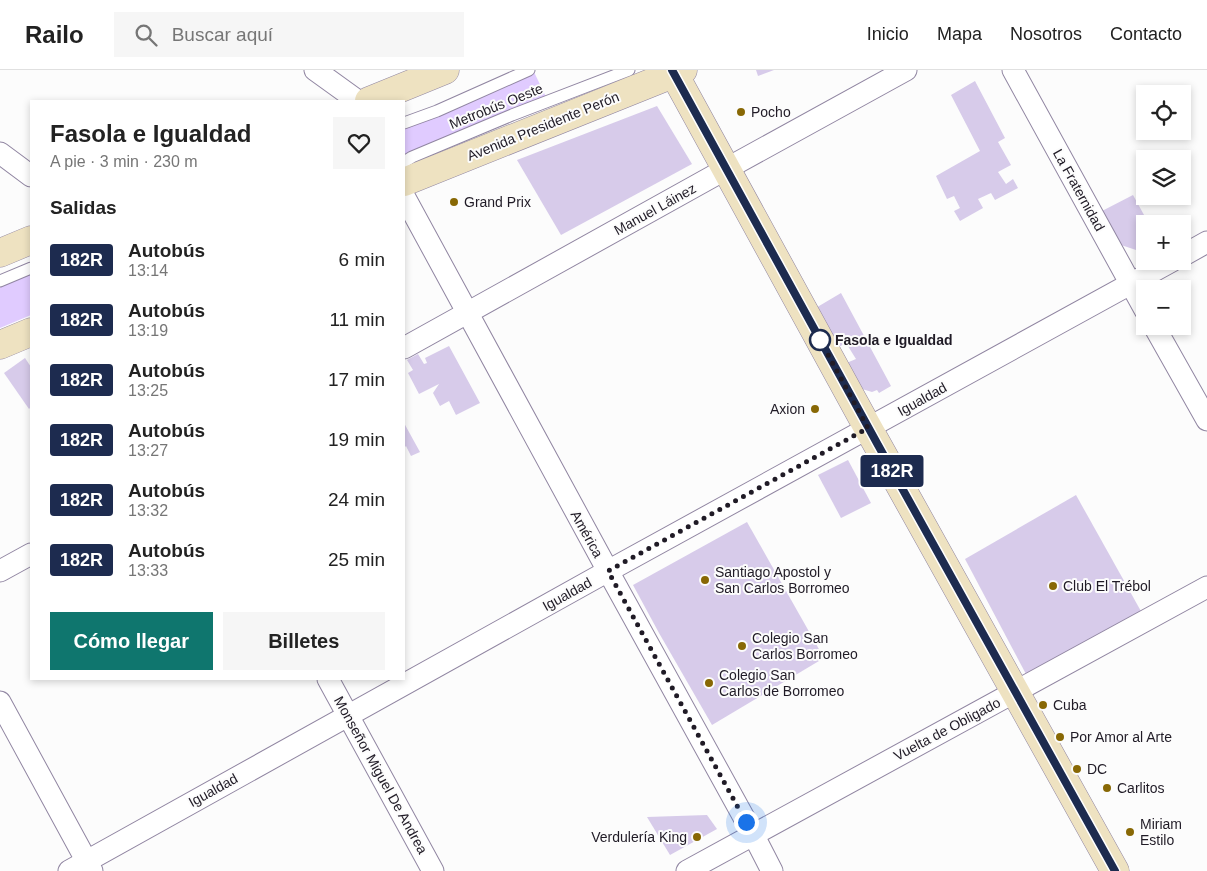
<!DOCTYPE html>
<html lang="es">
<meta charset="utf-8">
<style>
:root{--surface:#fff;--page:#f6f6f6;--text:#222;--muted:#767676;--line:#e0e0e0;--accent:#0f766e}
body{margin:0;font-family:Arial,sans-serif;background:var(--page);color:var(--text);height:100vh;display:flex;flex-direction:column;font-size:19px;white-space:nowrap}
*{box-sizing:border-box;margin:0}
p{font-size:16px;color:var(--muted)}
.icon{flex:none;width:28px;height:28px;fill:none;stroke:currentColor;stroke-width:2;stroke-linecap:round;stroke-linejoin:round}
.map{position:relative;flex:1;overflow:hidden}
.sheet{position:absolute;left:30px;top:30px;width:375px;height:580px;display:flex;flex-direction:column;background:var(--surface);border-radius:0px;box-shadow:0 2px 8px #0003}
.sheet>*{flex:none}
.badge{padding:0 10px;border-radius:4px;font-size:18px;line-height:32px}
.tools{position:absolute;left:1136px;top:15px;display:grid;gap:10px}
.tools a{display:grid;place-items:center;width:55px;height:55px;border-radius:0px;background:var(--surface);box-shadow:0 2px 8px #0003;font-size:25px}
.you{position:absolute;width:25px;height:25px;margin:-12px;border:4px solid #fff;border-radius:50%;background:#1a73e8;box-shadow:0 0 0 8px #1a73e833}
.map>.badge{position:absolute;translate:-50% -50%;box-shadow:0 0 0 2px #fff}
h2{padding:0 20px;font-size:19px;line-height:45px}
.round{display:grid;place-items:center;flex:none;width:52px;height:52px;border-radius:0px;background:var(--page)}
.headline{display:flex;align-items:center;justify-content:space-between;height:85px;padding:0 20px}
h1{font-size:24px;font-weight:700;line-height:38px}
.cta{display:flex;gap:10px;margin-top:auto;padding:10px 20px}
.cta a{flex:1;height:58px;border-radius:0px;background:var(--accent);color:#fff;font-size:20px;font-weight:700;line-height:58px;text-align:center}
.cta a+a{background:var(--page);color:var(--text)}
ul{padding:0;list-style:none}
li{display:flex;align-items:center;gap:15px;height:60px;padding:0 20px}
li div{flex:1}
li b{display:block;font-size:19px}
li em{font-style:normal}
li .badge{min-width:55px;font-weight:700;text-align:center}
header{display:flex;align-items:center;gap:30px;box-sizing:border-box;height:70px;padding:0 25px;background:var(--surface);border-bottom:1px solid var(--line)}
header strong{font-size:24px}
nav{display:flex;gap:28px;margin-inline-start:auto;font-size:18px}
.search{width:350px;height:45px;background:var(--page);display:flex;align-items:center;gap:12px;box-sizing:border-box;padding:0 18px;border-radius:0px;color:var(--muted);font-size:19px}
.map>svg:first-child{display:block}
.green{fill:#e0cbff}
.building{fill:#d7cbea}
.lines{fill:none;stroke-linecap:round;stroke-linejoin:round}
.lane-casing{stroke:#9186a2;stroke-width:13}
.street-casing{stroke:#9186a2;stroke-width:23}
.secondary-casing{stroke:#9186a2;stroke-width:29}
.lane{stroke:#fff;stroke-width:11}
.street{stroke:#fff;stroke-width:21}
.secondary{stroke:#eee2c1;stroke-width:28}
.line-casing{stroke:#fff;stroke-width:11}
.line{stroke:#1d2b4f;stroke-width:8}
.walk{stroke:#201b26;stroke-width:5;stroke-dasharray:0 9}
.poi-dot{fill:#886805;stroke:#fcfcfc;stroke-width:2}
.stop-dot{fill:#fff;stroke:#1d2b4f;stroke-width:2.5}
.labels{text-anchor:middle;stroke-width:4;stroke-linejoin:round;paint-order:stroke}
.street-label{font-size:14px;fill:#201b26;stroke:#fcfcfc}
.poi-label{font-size:14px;fill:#201b26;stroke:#fcfcfc;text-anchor:start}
.stop-label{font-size:14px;font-weight:bold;fill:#201b26;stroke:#fcfcfc;text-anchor:start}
</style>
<header>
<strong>Railo</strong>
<div class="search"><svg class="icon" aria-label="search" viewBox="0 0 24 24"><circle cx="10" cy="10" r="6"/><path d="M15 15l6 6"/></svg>Buscar aquí</div>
<nav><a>Inicio</a><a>Mapa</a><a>Nosotros</a><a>Contacto</a></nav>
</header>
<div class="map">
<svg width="1207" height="801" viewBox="0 0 1207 801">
<rect width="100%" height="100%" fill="#fcfcfc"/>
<g class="green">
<path d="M534 2 546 27 404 89V57Z"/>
<path d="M31 203V245L0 258V216Z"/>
</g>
<g class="building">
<path d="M756 0H774L758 6Z"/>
<path d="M975 11 1005 68 998 72 1011 95 998 102 1006 114 1013 109 1018 118 995 130 991 123 978 129 983 138 960 151 954 141 960 138 954 126 947 129 936 106 980 81 951 25Z"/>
<path d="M657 36 692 94 561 165 517 90Z"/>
<path d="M1133 125 1149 154H1145V175L1136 180 1121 175 1102 141Z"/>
<path d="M841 223 891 316 879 323 877 320 872 322 862 319 844 294 856 289 846 273 835 279 814 239Z"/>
<path d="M449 276 480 333 456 345 449 331 440 336 433 323 439 314 419 324 408 303 413 300 407 290 418 284 424 294 427 293 425 288Z"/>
<path d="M25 288 31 297V337L29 339 4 303Z"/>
<path d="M404 353 420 382 411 386 406 376 404 378Z"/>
<path d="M848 390 871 433 841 448 818 405Z"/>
<path d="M1076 425 1142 543 1027 606 965 489Z"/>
<path d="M747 452 824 588 712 655 659 563 633 515Z"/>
<path d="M707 745 717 759 670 785 647 747Z"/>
</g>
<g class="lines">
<defs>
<g id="lane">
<path d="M404 53 437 41 529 0"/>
<path d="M404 92 412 87 512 45 629 0"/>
<path d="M0 211 31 198"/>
</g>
<g id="street">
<path d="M315 0 358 31"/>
<path d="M1013 0 1145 240"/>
<path d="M0 83 31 106"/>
<path d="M404 126 608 501 753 764 772 801"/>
<path d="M1182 186 1207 172"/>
<path d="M1154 256 1207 350"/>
<path d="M404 278 726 99 906 0"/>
<path d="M0 501 31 484"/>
<path d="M328 609 433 801"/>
<path d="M0 632 92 801"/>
<path d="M69 801 608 501 1172 191"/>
<path d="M687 801 1207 517"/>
</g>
<g id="secondary">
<path d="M672 0 868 358 1115 801"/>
<path d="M369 31 445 0"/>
<path d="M404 112 683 0"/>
<path d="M0 183 31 170"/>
<path d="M0 275 31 262"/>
</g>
</defs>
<use href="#lane" class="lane-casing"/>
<use href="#street" class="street-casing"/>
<use href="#secondary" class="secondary-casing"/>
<use href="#lane" class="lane"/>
<use href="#street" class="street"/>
<use href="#secondary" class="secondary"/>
</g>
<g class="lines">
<defs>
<path id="line" d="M672 0 878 375 1115 801"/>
</defs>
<use href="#line" class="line-casing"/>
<use href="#line" class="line"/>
<path class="walk" d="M746 752 608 501 868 358 820 270"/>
</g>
<g class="poi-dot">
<circle cx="741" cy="42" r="5"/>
<circle cx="454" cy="132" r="5"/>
<circle cx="815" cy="339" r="5"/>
<circle cx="705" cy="510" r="5"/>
<circle cx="1053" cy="516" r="5"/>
<circle cx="742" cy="576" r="5"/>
<circle cx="709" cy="613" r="5"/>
<circle cx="1043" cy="635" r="5"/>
<circle cx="1060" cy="667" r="5"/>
<circle cx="1077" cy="699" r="5"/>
<circle cx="1107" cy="718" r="5"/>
<circle cx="1130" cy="762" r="5"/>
<circle cx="697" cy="767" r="5"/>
</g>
<circle class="stop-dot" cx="820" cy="270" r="10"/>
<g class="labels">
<g class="street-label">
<text transform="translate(496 36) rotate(-22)" y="5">Metrobús Oeste</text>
<text transform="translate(543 56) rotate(-22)" y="5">Avenida Presidente Perón</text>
<text transform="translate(1079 120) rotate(61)" y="5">La Fraternidad</text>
<text transform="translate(655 139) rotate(-29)" y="5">Manuel Láinez</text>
<text transform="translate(922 329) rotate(-29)" y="5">Igualdad</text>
<text transform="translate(587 464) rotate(61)" y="5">América</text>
<text transform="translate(567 524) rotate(-29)" y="5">Igualdad</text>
<text transform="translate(947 659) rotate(-28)" y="5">Vuelta de Obligado</text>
<text transform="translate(381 705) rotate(61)" y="5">Monseñor Miguel De Andrea</text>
<text transform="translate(213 720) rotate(-29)" y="5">Igualdad</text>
</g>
<g class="poi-label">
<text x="751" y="47">Pocho</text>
<text x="464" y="137">Grand Prix</text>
<text x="805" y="344" text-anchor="end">Axion</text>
<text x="715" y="507">Santiago Apostol y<tspan x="715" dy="16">San Carlos Borromeo</tspan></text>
<text x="1063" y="521">Club El Trébol</text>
<text x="752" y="573">Colegio San<tspan x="752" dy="16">Carlos Borromeo</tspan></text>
<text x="719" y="610">Colegio San<tspan x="719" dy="16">Carlos de Borromeo</tspan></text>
<text x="1053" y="640">Cuba</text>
<text x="1070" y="672">Por Amor al Arte</text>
<text x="1087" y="704">DC</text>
<text x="1117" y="723">Carlitos</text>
<text x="1140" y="759">Miriam<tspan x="1140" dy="16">Estilo</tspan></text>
<text x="687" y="772" text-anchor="end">Verdulería King</text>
</g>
<g class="stop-label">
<text x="835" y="275">Fasola e Igualdad</text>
</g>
</g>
</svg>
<div class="tools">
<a><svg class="icon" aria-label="locate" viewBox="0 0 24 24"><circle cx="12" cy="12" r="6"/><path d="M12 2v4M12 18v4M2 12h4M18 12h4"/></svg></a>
<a><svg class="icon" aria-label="layers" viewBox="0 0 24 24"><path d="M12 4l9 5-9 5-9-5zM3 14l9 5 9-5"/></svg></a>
<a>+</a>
<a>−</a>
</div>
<div class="you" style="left:746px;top:752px"></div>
<b class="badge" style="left:892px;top:401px;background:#1d2b4f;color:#fff">182R</b>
<section class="sheet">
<div class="headline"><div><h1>Fasola e Igualdad</h1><p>A pie · 3 min · 230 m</p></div><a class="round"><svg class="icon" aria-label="heart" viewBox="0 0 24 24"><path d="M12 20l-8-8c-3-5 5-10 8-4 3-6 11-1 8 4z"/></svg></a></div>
<h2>Salidas</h2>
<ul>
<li><span class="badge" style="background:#1d2b4f;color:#fff">182R</span><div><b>Autobús</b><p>13:14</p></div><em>6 min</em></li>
<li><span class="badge" style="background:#1d2b4f;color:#fff">182R</span><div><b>Autobús</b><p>13:19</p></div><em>11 min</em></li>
<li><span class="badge" style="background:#1d2b4f;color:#fff">182R</span><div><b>Autobús</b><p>13:25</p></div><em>17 min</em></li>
<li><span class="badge" style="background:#1d2b4f;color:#fff">182R</span><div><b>Autobús</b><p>13:27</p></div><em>19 min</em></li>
<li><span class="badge" style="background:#1d2b4f;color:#fff">182R</span><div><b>Autobús</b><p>13:32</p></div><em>24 min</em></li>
<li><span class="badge" style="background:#1d2b4f;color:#fff">182R</span><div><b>Autobús</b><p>13:33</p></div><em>25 min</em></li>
</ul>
<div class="cta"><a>Cómo llegar</a><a>Billetes</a></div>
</section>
</div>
